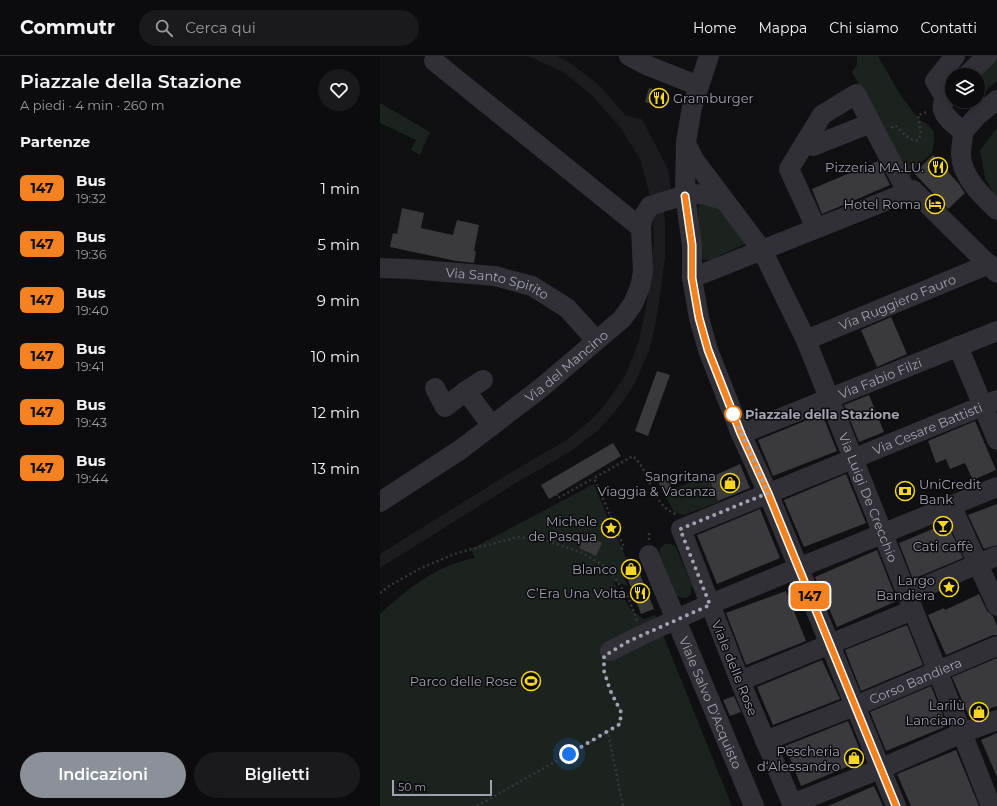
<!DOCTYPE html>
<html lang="it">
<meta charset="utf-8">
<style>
:root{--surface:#0c0b0d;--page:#1a191b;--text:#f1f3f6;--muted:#9a9b9d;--line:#2c2b2e;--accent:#8c9099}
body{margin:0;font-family:Montserrat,sans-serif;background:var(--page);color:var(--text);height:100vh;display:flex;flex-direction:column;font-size:15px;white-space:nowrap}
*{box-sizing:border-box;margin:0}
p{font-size:13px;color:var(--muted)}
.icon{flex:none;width:22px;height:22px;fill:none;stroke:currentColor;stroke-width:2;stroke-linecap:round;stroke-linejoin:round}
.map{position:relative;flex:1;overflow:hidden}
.sheet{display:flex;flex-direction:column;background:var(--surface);width:380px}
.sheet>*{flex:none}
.badge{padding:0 8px;border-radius:6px;font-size:14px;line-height:26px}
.tools{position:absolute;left:565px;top:12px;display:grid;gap:8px}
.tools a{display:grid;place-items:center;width:40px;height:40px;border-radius:50%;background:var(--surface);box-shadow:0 2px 6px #0003,0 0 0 1px var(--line);font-size:20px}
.scale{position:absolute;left:12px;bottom:10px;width:100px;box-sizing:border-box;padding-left:4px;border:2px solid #a0a2b2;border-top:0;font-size:11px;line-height:14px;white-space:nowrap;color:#a0a2b2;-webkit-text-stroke:3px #0b0a0c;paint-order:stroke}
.you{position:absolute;width:20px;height:20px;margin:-10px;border:3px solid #fff;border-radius:50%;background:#1a73e8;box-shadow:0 0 0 6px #1a73e833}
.map>.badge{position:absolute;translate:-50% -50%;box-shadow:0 0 0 2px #fff}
h2{padding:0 20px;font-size:15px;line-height:36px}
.round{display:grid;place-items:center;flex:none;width:42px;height:42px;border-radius:21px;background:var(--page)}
.overview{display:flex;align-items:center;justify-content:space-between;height:68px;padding:0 20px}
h1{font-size:19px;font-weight:600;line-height:30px}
.primary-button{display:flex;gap:8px;margin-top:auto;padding:8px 20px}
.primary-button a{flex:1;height:46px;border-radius:24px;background:var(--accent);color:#fff;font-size:16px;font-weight:600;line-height:46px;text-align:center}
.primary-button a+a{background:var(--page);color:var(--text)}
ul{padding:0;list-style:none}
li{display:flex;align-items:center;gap:12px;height:56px;padding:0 20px}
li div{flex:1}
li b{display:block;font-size:15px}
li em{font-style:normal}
li .badge{min-width:44px;font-weight:700;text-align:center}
header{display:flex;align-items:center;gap:24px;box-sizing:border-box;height:56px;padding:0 20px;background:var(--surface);border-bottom:1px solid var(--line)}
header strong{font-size:19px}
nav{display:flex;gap:22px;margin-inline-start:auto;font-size:14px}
.search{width:280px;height:36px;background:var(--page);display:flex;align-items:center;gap:10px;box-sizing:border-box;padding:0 14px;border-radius:22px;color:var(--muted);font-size:15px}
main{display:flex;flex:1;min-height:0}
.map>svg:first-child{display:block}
.built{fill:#1c1b1e}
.green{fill:#1c231e}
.building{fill:#3a393e}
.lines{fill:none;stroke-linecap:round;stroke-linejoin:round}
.path{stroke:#36373d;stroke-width:2.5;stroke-dasharray:2 3;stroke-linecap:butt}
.minor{stroke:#303036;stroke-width:20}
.line-casing{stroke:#fff;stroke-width:9}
.line{stroke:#f58220;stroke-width:6}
.walk{stroke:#a0a2b2;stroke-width:4;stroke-dasharray:0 7.2}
.stop-dot{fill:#fff;stroke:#f58220;stroke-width:2}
.labels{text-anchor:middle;stroke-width:3;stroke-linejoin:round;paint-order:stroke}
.poi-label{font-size:13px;fill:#a0a2b2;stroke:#0b0a0c;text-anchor:end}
.street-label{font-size:13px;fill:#a0a2b2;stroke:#0b0a0c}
.stop-label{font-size:13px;font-weight:bold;fill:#a0a2b2;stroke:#0b0a0c;text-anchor:start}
</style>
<header>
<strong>Commutr</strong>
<div class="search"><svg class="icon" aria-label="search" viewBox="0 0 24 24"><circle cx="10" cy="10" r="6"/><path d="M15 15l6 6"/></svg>Cerca qui</div>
<nav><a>Home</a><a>Mappa</a><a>Chi siamo</a><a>Contatti</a></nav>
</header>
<main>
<section class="sheet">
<div class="overview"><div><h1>Piazzale della Stazione</h1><p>A piedi · 4 min · 260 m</p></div><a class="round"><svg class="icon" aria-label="heart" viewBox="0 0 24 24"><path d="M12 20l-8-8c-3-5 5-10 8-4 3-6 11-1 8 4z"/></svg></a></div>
<h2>Partenze</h2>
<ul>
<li><span class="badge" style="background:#f58220;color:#111">147</span><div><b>Bus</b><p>19:32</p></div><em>1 min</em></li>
<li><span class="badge" style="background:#f58220;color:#111">147</span><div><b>Bus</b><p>19:36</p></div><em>5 min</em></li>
<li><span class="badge" style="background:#f58220;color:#111">147</span><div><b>Bus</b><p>19:40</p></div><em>9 min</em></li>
<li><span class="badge" style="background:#f58220;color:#111">147</span><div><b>Bus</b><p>19:41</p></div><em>10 min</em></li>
<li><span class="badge" style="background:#f58220;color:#111">147</span><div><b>Bus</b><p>19:43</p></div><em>12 min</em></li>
<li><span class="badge" style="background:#f58220;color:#111">147</span><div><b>Bus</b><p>19:44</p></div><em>13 min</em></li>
</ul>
<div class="primary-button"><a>Indicazioni</a><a>Biglietti</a></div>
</section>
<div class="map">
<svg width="617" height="750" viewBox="0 0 617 750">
<rect width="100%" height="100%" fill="#100f11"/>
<path class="built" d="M148 0H177L189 6 220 30 246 60 262 63 288 113 291 134 281 137 285 165V202L278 254 270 292 255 327 244 344 232 359 218 374 203 386 191 395 136 427 0 512V498L130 417 185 385 210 365 223 351 244 322 258 288 266 252 274 185 273 166 269 136 260 103 242 74 212 39 183 16Z"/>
<g class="green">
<path d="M477 0H498L519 37 534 57 540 64 549 69 554 77V86L552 97 537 110 529 122 472 16 477 9Z"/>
<path d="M617 0V25L598 41V21L608 12Z"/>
<path d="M0 47 50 76 40 99 31 94 36 84 0 67Z"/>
<path d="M617 72V143L605 122 600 94Z"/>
<path d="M321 147H334L365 185V188L330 204H324L322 202 318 152Z"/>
<path d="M328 419 339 446 304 459 294 456 284 437Z"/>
<path d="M214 428 229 465V473L236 479 248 507 240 510 248 530 233 525 251 554 264 563 275 559 352 750H0V558C26 534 58 508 95 502L91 493Z"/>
<path d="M285 488H290L295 490 312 529 311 538C307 543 301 543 296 539L280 499C279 495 280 490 285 488Z"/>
</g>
<g class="building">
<path d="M269 32 289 38 284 52 265 46Z"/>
<path d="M553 99 578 127 585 137 568 153 534 117Z"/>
<path d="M498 105 510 129 442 158 432 133Z"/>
<path d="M22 152 44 157 41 172 73 179 77 164 99 169 94 195H96L94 207 76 205 10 191 13 177 17 178Z"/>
<path d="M511 261 527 298 497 311 481 274Z"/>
<path d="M277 315 290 319 268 380 255 375Z"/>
<path d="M489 339 504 376 479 386 464 349Z"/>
<path d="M442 358 457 395 393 420 378 384Z"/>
<path d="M595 365 616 414 593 424 585 407 570 413 566 403 556 407 548 385Z"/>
<path d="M233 387 241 400 169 443 161 429Z"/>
<path d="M360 408 370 432 338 445 329 422Z"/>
<path d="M466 418 486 467 424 491 404 444Z"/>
<path d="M276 420 290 426 291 430 290 433 286 435 282 434Z"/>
<path d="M617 448V489L604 493 588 459Z"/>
<path d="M380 453 400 502 337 528 317 479Z"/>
<path d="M567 467 583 502 533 523 519 487Z"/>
<path d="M205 478 222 487 216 500 199 492Z"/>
<path d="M497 494 517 545 457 571 435 521Z"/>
<path d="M257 504 261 515 259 516 274 553 261 558 247 521 245 522 240 510Z"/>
<path d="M406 535 426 585 366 609 346 557Z"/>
<path d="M599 538 607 555 613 560 617 570V579H613L566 599 548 559 564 552 565 554Z"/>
<path d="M527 569 543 609 481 635 465 594Z"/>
<path d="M617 602V650L589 660 572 621Z"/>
<path d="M442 604 460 643 393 669 377 631Z"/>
<path d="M551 630 567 670 506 695 490 656Z"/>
<path d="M354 640 361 656 350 660 343 644Z"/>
<path d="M468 665 484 704 421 730 405 690Z"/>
<path d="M617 677V721L601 684Z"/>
<path d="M576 694 599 750H531L517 718Z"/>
<path d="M494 730 503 750H448Z"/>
</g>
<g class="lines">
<g class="path">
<path d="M512 72 513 70H516C522 75 529 86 538 84L541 78 538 59 547 56"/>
<path d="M176 438 178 442 214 422"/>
<path d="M269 484V475"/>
<path d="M241 493 244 491 214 422 253 400C271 416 271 449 296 458"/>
<path d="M0 537 9 530 41 512 77 497 138 481 166 484 202 497 228 512 248 541 257 565"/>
<path d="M224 609V615L230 634 241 655 240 668 228 676 243 750"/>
<path d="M97 750 228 676"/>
</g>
<g class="minor">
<path d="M249 0 266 9 319 30"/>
<path d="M329 0 312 51 306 86 305 139 312 189V222L319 262 328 294 361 378 388 437 516 750"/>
<path d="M54 5 261 172"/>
<path d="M587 19 607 0"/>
<path d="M572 34C552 54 568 62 583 76"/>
<path d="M565 42 555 25 575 0"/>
<path d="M583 76C583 83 581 90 581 98 581 120 602 140 617 154"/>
<path d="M583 76 598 59 617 44"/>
<path d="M426 85 433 90 491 67"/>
<path id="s1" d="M306 88 315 105 382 194 426 284 611 750"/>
<path d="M436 172 409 113 442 59 476 38 527 136"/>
<path id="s2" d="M0 212 29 213 115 220 152 230 187 252 216 284"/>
<path d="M312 222 533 134 617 217"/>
<path id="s3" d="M426 284 609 208"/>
<path d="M578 290 617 384"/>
<path d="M55 332 65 351 86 335 112 370"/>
<path d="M86 335 103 324"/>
<path id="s4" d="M361 378 617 275"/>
<path id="s5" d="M0 446 80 394 161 332 242 263 253 248 260 231 263 216 261 172 263 161 270 150 305 139 322 138 343 144"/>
<path d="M571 449 617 550"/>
<path id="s6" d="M269 499 374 750"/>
<path d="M527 538 617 500"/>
<path d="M230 595 262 579 323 551 617 431"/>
<path d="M360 625 533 554"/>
<path id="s7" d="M385 685 485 646 617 590"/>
<path d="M412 748 500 713 582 677 617 664"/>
<path id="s8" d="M413 750 360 625 301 473 617 344"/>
</g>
</g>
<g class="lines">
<defs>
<path id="line" d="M305 140 312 189V222L319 262 328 294 361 378 388 437 516 750"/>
</defs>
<use href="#line" class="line-casing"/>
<use href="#line" class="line"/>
<path class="walk" d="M189 698 240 668 241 656 230 634 224 615V600L249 585 330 549 300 473 388 437 353 358"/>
</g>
<defs>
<symbol id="restaurant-ring" viewBox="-11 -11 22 22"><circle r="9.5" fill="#0b0a0c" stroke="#f5d723" stroke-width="1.5"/><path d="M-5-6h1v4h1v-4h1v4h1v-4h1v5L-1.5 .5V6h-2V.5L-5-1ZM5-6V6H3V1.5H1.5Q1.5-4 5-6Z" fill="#f5d723"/></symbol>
<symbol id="hotel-ring" viewBox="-11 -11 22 22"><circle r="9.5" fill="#0b0a0c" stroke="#f5d723" stroke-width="1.5"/><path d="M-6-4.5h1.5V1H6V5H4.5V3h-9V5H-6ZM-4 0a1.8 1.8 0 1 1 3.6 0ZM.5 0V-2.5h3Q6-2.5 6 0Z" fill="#f5d723"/></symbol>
<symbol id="shop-ring" viewBox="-11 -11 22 22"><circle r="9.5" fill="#0b0a0c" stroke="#f5d723" stroke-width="1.5"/><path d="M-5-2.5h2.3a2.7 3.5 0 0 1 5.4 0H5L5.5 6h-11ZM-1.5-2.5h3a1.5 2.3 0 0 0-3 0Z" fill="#f5d723"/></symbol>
<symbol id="bank-ring" viewBox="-11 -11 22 22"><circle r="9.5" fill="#0b0a0c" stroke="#f5d723" stroke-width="1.5"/><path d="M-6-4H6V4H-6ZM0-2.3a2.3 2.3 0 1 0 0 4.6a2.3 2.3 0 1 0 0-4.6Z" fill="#f5d723"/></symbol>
<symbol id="bar-ring" viewBox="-11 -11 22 22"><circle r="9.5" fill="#0b0a0c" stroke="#f5d723" stroke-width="1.5"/><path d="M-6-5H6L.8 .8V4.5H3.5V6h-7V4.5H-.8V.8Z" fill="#f5d723"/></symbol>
<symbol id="sight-ring" viewBox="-11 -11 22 22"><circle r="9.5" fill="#0b0a0c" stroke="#f5d723" stroke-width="1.5"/><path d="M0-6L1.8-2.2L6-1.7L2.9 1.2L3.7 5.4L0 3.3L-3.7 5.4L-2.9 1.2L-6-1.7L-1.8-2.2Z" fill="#f5d723"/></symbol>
<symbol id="stadium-ring" viewBox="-11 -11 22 22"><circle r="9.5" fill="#0b0a0c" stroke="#f5d723" stroke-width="1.5"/><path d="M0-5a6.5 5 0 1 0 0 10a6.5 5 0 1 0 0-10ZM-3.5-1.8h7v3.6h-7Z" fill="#f5d723"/></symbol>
</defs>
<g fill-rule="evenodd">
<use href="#restaurant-ring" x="268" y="31" width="22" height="22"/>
<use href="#restaurant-ring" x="547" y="100" width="22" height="22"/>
<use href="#hotel-ring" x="544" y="137" width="22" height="22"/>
<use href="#shop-ring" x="339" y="416" width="22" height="22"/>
<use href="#bank-ring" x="514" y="424" width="22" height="22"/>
<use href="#bar-ring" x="552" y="459" width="22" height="22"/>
<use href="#sight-ring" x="220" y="461" width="22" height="22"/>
<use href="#shop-ring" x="240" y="502" width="22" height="22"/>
<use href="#sight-ring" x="558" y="520" width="22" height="22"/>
<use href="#restaurant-ring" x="249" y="526" width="22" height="22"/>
<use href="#stadium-ring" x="140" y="614" width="22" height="22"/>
<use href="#shop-ring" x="588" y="645" width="22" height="22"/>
<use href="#shop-ring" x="463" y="691" width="22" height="22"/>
</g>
<circle class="stop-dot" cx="353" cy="358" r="8"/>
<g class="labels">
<g class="poi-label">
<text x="293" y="47" text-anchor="start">Gramburger</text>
<text x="544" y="116">Pizzeria MA.LU.</text>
<text x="541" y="153">Hotel Roma</text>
<text x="336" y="425">Sangritana<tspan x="336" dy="15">Viaggia &amp; Vacanza</tspan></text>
<text x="539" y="433" text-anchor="start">UniCredit<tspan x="539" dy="15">Bank</tspan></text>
<text x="217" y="470">Michele<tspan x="217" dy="15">de Pasqua</tspan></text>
<text x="563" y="495" text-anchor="middle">Cati caffè</text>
<text x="237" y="518">Blanco</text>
<text x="555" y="529">Largo<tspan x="555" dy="15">Bandiera</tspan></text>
<text x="246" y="542">C’Era Una Volta</text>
<text x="137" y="630">Parco delle Rose</text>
<text x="585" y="654">Larilù<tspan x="585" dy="15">Lanciano</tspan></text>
<text x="460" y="700">Pescheria<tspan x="460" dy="15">d‘Alessandro</tspan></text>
</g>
<g class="street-label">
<text dy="5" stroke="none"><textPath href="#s2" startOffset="119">Via Santo Spirito</textPath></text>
<text dy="5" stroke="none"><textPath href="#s3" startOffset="99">Via Ruggiero Fauro</textPath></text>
<text dy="5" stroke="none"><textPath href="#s5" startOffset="231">Via del Mancino</textPath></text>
<text dy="5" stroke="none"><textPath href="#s4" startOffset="150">Via Fabio Filzi</textPath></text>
<text dy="5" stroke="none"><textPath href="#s8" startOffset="565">Via Cesare Battisti</textPath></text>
<text dy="5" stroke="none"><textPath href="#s1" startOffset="400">Via Luigi De Crecchio</textPath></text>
<text transform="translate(355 612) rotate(68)" y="5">Viale delle Rose</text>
<text dy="5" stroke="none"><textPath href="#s7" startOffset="162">Corso Bandiera</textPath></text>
<text dy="5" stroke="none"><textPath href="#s6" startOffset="160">Viale Salvo D'Acquisto</textPath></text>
</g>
<g class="stop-label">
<text x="365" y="363">Piazzale della Stazione</text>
</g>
</g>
</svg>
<div class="tools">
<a><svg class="icon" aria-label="layers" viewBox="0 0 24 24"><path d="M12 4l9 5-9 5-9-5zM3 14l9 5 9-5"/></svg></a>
</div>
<div class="scale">50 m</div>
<div class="you" style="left:189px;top:698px"></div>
<b class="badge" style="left:430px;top:540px;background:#f58220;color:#111">147</b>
</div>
</main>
